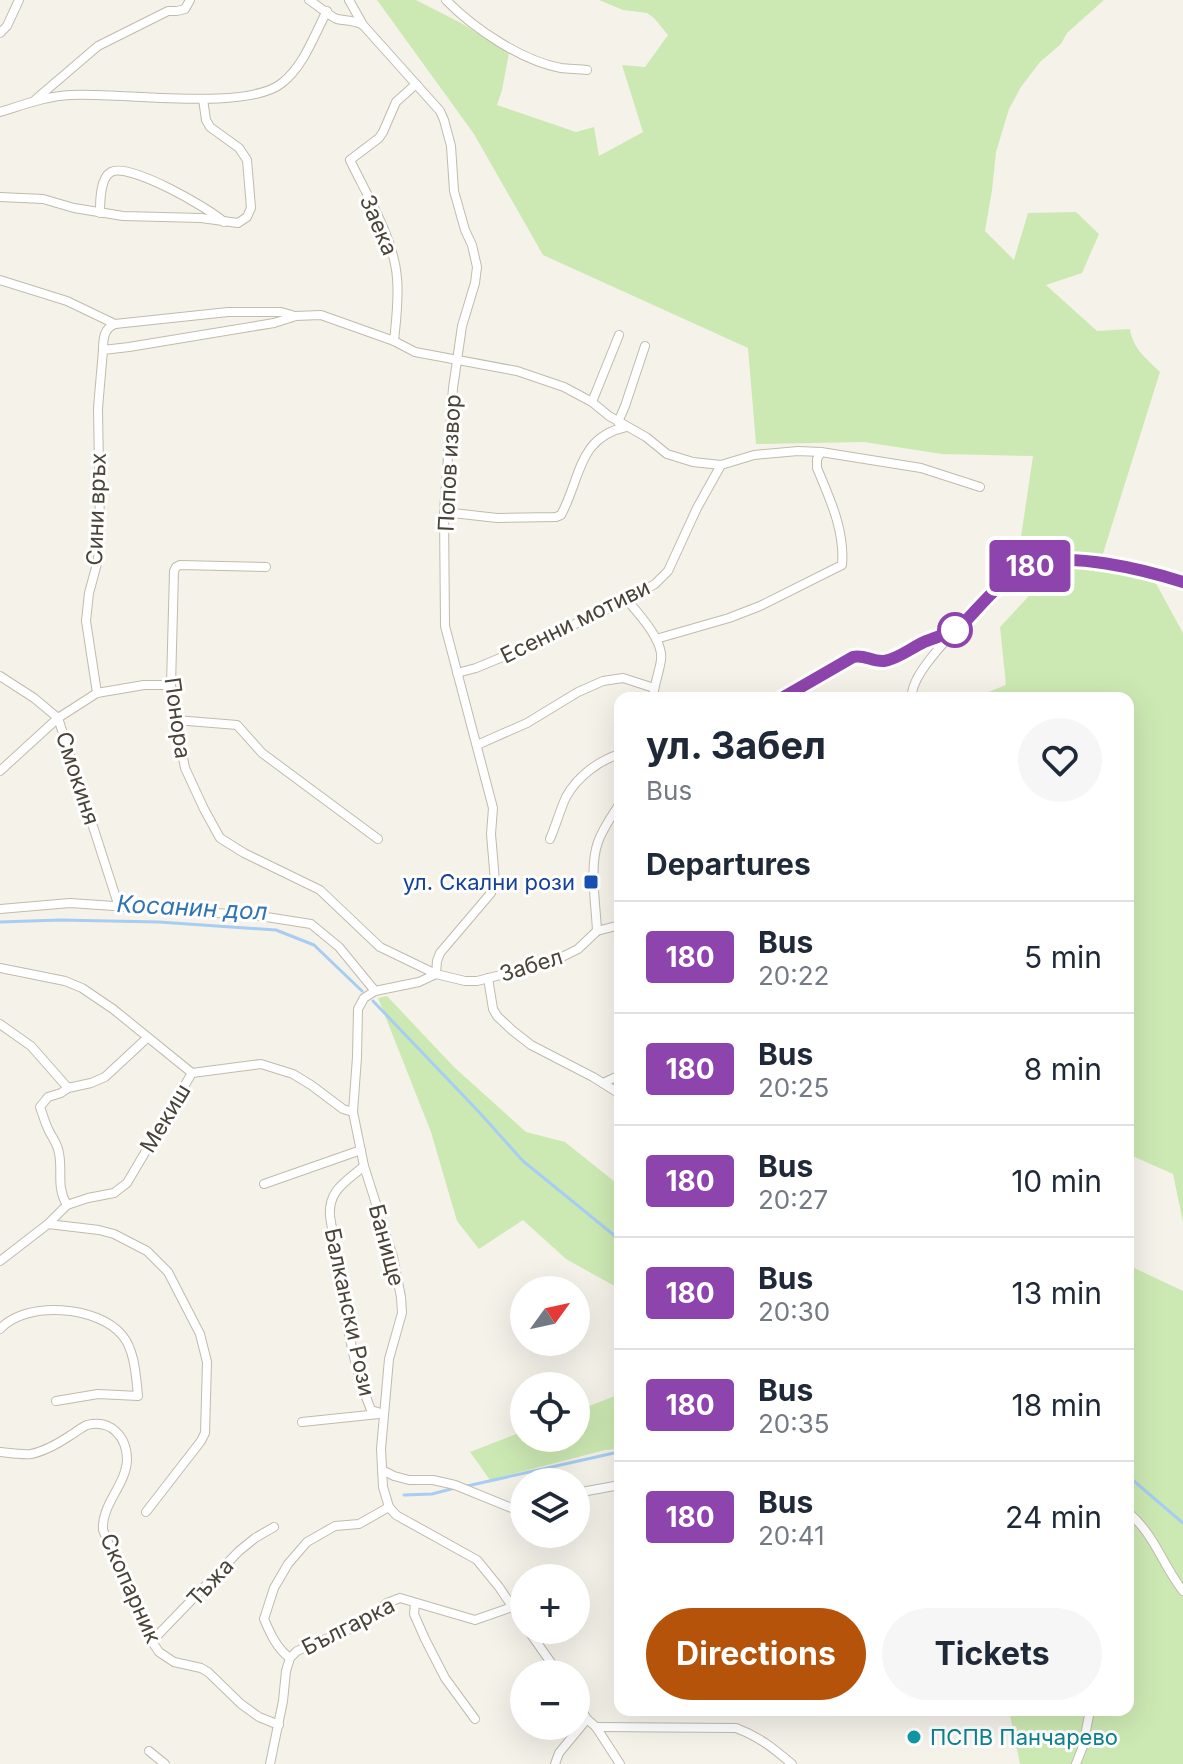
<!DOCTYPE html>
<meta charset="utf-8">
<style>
:root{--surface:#fff;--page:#f6f6f7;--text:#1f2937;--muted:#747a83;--line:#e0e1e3;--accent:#b45309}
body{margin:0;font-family:Inter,sans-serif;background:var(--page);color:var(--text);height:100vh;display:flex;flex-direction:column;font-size:30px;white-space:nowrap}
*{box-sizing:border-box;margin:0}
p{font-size:26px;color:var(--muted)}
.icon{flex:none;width:44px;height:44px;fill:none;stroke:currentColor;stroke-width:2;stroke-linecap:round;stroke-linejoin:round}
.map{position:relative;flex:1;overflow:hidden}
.drawer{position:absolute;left:614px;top:692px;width:520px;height:1024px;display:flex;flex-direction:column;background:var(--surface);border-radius:16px;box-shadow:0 8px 32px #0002}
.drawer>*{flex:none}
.badge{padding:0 16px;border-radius:6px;font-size:28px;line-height:52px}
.needle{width:52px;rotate:57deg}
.buttons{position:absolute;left:510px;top:1276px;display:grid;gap:16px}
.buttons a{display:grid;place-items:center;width:80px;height:80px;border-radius:50%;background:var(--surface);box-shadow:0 8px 32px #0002;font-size:40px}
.map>.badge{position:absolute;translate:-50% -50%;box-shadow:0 0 0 4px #fff}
h2{padding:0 32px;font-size:30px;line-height:72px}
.round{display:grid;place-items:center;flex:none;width:84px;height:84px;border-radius:42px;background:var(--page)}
.summary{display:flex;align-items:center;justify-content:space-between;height:136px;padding:0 32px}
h1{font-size:38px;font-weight:700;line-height:60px}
.primary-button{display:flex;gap:16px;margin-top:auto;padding:16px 32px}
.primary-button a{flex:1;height:92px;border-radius:48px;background:var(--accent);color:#fff;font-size:32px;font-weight:700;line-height:92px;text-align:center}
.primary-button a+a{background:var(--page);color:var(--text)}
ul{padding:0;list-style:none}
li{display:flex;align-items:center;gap:24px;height:112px;padding:0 32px;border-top:2px solid var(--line)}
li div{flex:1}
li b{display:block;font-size:30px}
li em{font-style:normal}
li .badge{min-width:88px;font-weight:700;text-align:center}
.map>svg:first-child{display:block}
.green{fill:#cde9b3}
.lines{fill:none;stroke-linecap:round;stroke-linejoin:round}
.stream{stroke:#a7cdf1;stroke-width:3}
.minor-casing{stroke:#c1bbac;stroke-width:10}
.minor{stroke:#fff;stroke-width:8}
.line-casing{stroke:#fff;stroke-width:18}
.line{stroke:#8e44ad;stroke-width:12}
.stop-dot{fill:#fff;stroke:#8e44ad;stroke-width:4}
.transit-dot{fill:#1a4fb4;stroke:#fff;stroke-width:3}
.culture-dot{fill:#0f9aa8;stroke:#fff;stroke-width:3}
.labels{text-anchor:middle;stroke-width:6;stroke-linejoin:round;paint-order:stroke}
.street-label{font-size:22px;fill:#494438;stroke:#fff}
.transit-label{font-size:22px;fill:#164399;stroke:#fff;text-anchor:end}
.culture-label{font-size:22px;fill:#0d838f;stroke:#fff;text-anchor:start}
.water-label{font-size:24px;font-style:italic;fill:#3073b6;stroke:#fff}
</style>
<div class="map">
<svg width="1183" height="1764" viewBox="0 0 1183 1764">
<rect width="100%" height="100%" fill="#f5f2ea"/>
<g class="green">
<path d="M377 0H416L461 23 509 53 502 90 497 105 576 132 594 127 599 156 643 132 622 65 645 67 668 35 654 18 647 13 623 10 599 0H1104L1067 33 1061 44 1040 62 1021 87 1009 109 996 152 992 190 985 231 1014 260 1028 213 1076 212 1099 234 1082 273 1046 285 1097 331 1130 329C1133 349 1146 358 1160 372L1100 563 1091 565 1153 578 1183 633V1222L1173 1174 1128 1154V698H973L1006 685 1000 627 1042 582 1051 574 1021 537 1033 456 942 454 864 442 756 444 748 348 543 255 474 134Z"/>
<path d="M387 996 454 1067 526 1132 565 1142 620 1186V1289L566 1259 523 1220 479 1249 457 1221 431 1132 378 998Z"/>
<path d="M1128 1265 1183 1291V1764H1020L1009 1710H1128Z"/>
<path d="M620 1394V1449L605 1450 490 1480 470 1452 524 1431V1438H576V1411Z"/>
</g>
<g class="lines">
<g class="stream">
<path d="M0 922 60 920 159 922 276 930 314 945 362 991"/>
<path d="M373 1001 479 1112 523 1161 620 1240"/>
<path d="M1128 1476 1183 1523"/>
<path d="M467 1486 614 1453 620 1450"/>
<path d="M404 1495 432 1494 455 1488"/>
</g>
<defs>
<g id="minor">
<path d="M309 0C316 4 331 17 337 19 346 21 354 20 363 25L440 111 444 120 451 146 454 191 465 230 472 245 477 267 475 283 462 326 453 388 444 512 445 626 493 808 491 834 495 881 491 893 440 953 437 961 436 974"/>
<path d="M349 0 363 25"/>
<path d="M446 0C473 28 522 61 561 68 569 69 578 69 587 70"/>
<path d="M0 33 7 26 19 0"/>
<path d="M36 99 98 46 168 11H177L185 9 190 0"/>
<path d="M0 112C23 105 46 96 71 95 120 92 246 112 282 83 304 66 314 35 327 11"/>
<path d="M0 197 43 199 74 208 123 216 201 218 238 223 247 217 251 208 247 160 239 148 210 127 206 120 203 99"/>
<path d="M100 213C100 201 100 178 111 172 129 162 209 208 224 222"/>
<path d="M0 280 67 301 115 324"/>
<path d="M115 324 228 312H281L295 316 321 315 394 341 415 352 517 371 564 387 592 402 609 416 646 437 667 454 693 462 721 465 754 455 798 451 821 452 921 468 980 487"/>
<path d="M394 341C396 321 399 299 397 278 394 238 367 196 350 160L379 138 383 132 396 102 416 84"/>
<path d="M103 350C103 339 104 328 115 324"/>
<path d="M592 402 619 335"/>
<path d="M618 422 625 406 645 346"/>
<path d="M444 512 497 518 556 517 561 515C581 478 578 437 626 427"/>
<path d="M266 567 180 565 176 567 174 571 171 685 176 720 185 768 204 809 220 838 244 853 320 890 380 947 436 974 465 981H477L552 962 578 949 597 931 620 925"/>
<path d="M627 600C639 614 664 641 661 660 659 673 654 685 653 698"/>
<path d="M656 639 729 618 760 606 842 565C845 531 830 499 817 468V459L821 452"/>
<path d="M457 673 476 668 512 653 627 600 655 584 668 571 697 508 721 465"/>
<path d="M0 676 34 698 58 718 119 907"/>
<path d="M97 693 86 621 89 593 98 560 100 531 98 408 103 350 129 347 274 323 293 317"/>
<path d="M783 698 853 657C864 654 872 662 884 661 899 659 911 648 924 642 936 637 948 634 959 628 980 607 1002 577 1029 566 1066 550 1146 569 1183 582"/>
<path d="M912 698C910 678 939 649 952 633"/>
<path d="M176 720 237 725 262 753 378 839"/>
<path d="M477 745 527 723 578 692 603 681 623 678 654 688"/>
<path d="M0 771 58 718 97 693 144 685H171"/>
<path d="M550 839C556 825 560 810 566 797 577 777 599 760 620 754"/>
<path d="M0 909 70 903 260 916 311 924 339 947 375 991"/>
<path d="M597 931C596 905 589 867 598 842 603 828 612 816 620 803"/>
<path d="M0 968 65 981 82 988 113 1009 192 1073"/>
<path d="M436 974 419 982 375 991 364 998 358 1009 357 1057 353 1112 364 1166 393 1257 401 1297 402 1313 389 1359 381 1449 383 1487 389 1507 396 1515 477 1560 499 1587 524 1624"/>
<path d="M488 978 493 1009 497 1016 513 1031 531 1045 593 1077 620 1094"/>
<path d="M0 1024 31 1046 68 1088"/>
<path d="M192 1073 261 1064 293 1074 311 1085 343 1109 353 1112"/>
<path d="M603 1083 620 1075"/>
<path d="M364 1166C346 1182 328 1190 330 1216 341 1281 346 1349 371 1410L384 1414"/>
<path d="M264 1184 361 1150"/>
<path d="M67 1205C55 1185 64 1169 58 1149 56 1142 52 1137 49 1131 45 1123 43 1115 40 1107L48 1097 61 1093 68 1088 91 1083 105 1077 147 1038"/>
<path d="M48 1224 99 1230 114 1234 147 1251 168 1272 200 1334 207 1362 205 1433 201 1441 146 1512"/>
<path d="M0 1261 48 1224 67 1205 88 1198 114 1193 127 1183 192 1073"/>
<path d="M0 1329C26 1300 98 1306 122 1335 135 1350 136 1377 138 1396L98 1394 56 1401"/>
<path d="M302 1422 379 1414"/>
<path d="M0 1452C10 1453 22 1455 31 1454 46 1451 59 1443 71 1435 76 1432 82 1427 87 1425 111 1419 127 1437 127 1460 126 1485 101 1505 103 1530L145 1631 159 1652 174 1662 201 1668 208 1672 241 1704 259 1717 279 1725"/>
<path d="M382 1470 394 1476 409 1480H433L455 1485 519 1511 524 1506"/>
<path d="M576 1493 620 1485"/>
<path d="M1128 1512C1155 1535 1162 1564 1183 1591"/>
<path d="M415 1603 414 1614 425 1639 445 1678 475 1719"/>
<path d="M528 1630 559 1674"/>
<path d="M151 1642 239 1551 255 1538 274 1527"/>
<path d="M290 1658C277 1649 270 1633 264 1619L274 1588 288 1564 307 1542 335 1526 359 1524 389 1507"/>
<path d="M576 1701 587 1719 596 1727 620 1764"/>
<path d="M596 1727 736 1728C760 1737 773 1748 792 1764"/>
<path d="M149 1751 165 1764"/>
<path d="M270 1764 283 1701 286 1671 290 1658 297 1651 357 1626 387 1603 400 1598 475 1620 512 1607"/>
<path d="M555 1764 559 1753 587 1719"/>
<path d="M1076 1764 1083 1746 1090 1710"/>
</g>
</defs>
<use href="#minor" class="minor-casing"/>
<use href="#minor" class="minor"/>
</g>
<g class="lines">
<defs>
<path id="line" d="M782 698 853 657C864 654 872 662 884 661 898 659 911 648 924 642 936 637 948 634 959 628 980 607 1002 577 1029 566 1067 550 1145 570 1183 582"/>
</defs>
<use href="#line" class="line-casing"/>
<use href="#line" class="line"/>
</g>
<circle class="stop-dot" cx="955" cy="630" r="16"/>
<rect class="transit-dot" x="583" y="874" width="16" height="16" rx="4"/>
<circle class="culture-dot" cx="914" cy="1737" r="8"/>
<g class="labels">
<g class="street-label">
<text transform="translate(379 225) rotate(67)" y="8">Заека</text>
<text transform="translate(449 463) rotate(-87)" y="8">Попов извор</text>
<text transform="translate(96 509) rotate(-88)" y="8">Сини връх</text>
<text transform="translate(575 621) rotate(-26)" y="8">Есенни мотиви</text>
<text transform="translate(178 718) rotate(82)" y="8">Понора</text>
<text transform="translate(78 778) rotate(72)" y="8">Смокиня</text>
<text transform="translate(531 965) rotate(-17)" y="8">Забел</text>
<text transform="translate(165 1118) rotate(-59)" y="8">Мекиш</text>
<text transform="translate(387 1245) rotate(75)" y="8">Банище</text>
<text transform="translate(350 1312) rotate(78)" y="8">Балкански Рози</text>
<text transform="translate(210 1582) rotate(-47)" y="8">Тъжа</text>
<text transform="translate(131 1588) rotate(66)" y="8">Скопарник</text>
<text transform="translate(348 1626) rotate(-27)" y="8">Българка</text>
</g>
<g class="transit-label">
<text x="575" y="890">ул. Скални рози</text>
</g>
<g class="culture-label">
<text x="930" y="1745">ПСПВ Панчарево</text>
</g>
<g class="water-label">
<text transform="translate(192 908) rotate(3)" y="8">Косанин дол</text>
</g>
</g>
</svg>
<div class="buttons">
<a><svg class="needle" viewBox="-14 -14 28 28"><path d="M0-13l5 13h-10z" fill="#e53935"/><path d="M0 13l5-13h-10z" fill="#747a83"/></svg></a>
<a><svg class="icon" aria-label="locate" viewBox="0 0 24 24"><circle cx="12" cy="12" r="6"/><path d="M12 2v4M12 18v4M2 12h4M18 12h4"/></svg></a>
<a><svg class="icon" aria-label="layers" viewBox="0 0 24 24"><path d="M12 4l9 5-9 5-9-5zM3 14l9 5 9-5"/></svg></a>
<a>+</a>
<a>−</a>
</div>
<b class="badge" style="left:1030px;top:566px;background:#8e44ad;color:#fff">180</b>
<section class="drawer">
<div class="summary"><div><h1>ул. Забел</h1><p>Bus</p></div><a class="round"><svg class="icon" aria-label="heart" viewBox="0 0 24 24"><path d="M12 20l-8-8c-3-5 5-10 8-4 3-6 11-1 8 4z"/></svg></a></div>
<h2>Departures</h2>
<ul>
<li><span class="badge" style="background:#8e44ad;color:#fff">180</span><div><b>Bus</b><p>20:22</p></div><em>5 min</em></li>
<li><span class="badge" style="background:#8e44ad;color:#fff">180</span><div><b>Bus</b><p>20:25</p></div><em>8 min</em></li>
<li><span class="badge" style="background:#8e44ad;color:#fff">180</span><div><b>Bus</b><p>20:27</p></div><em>10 min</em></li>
<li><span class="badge" style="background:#8e44ad;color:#fff">180</span><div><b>Bus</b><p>20:30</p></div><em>13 min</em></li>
<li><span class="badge" style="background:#8e44ad;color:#fff">180</span><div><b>Bus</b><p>20:35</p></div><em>18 min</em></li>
<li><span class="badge" style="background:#8e44ad;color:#fff">180</span><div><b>Bus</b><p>20:41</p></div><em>24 min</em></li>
</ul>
<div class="primary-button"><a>Directions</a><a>Tickets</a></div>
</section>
</div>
